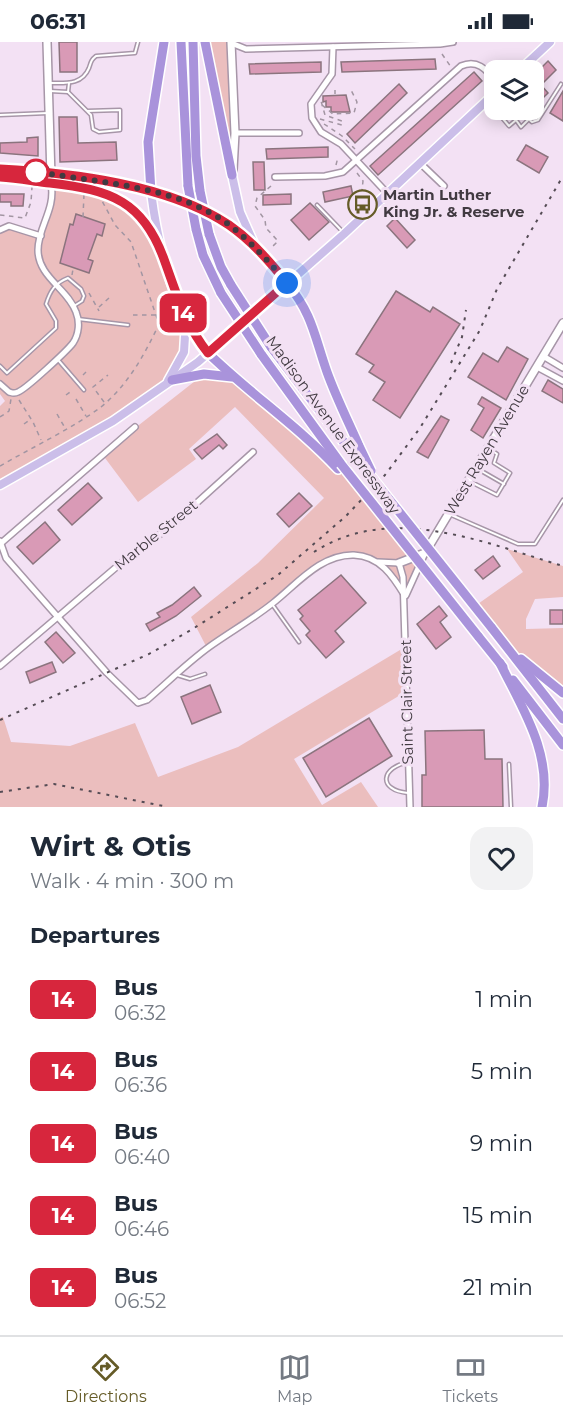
<!DOCTYPE html>
<meta charset="utf-8">
<style>
:root{--surface:#fff;--page:#f2f2f3;--text:#1f2937;--muted:#747a83;--line:#e0e1e3;--accent:#655b27}
body{margin:0;font-family:Montserrat,sans-serif;background:var(--page);color:var(--text);height:100vh;display:flex;flex-direction:column;font-size:22px;white-space:nowrap}
*{box-sizing:border-box;margin:0}
p{font-size:20px;color:var(--muted)}
.icon{flex:none;width:33px;height:33px;fill:none;stroke:currentColor;stroke-width:2;stroke-linecap:round;stroke-linejoin:round}
.map{position:relative;height:765px;overflow:hidden}
.drawer{display:flex;flex-direction:column;background:var(--surface);flex:1}
.drawer>*{flex:none}
.badge{padding:0 12px;border-radius:9px;font-size:21px;line-height:39px}
.controls{position:absolute;left:484px;top:18px;display:grid;gap:12px}
.controls a{display:grid;place-items:center;width:60px;height:60px;border-radius:12px;background:var(--surface);box-shadow:0 3px 15px #0003;font-size:30px}
.you{position:absolute;width:30px;height:30px;margin:-15px;border:4px solid #fff;border-radius:50%;background:#1a73e8;box-shadow:0 0 0 9px #1a73e833}
.map>.badge{position:absolute;translate:-50% -50%;box-shadow:0 0 0 3px #fff}
h2{padding:0 30px;font-size:22px;line-height:54px}
.round{display:grid;place-items:center;flex:none;width:63px;height:63px;border-radius:18px;background:var(--page)}
.headline{display:flex;align-items:center;justify-content:space-between;height:102px;padding:0 30px}
h1{font-size:28px;font-weight:700;line-height:45px}
ul{padding:0;list-style:none}
li{display:flex;align-items:center;gap:18px;height:72px;padding:0 30px}
li div{flex:1}
li b{display:block;font-size:22px}
li em{font-style:normal}
li .badge{min-width:66px;font-weight:700;text-align:center}
.status{display:flex;justify-content:space-between;align-items:center;height:42px;padding:0 30px;background:var(--surface);direction:ltr}
.status svg{height:16px;fill:currentColor}
.menu{display:flex;justify-content:space-around;align-items:center;height:84px;border-top:2px solid var(--line);background:var(--surface);font-size:16px;color:var(--muted)}
.menu a{display:grid;justify-items:center;gap:3px}
.menu .current{color:var(--accent)}
.map>svg:first-child{display:block}
.green{fill:#ebbebe}
.building{fill:#d99ab6;stroke:#8b747e;stroke-width:1.5}
.lines{fill:none;stroke-linecap:round;stroke-linejoin:round}
.service-casing{stroke:#a796a8;stroke-width:5}
.minor-casing{stroke:#a796a8;stroke-width:8}
.tertiary-casing{stroke:#a796a8;stroke-width:10}
.secondary-casing{stroke:#a796a8;stroke-width:10}
.primary-casing{stroke:#fff;stroke-width:11}
.motorway-casing{stroke:#fff;stroke-width:12}
.path{stroke:#a295a2;stroke-width:1.5;stroke-dasharray:4.5 4.5;stroke-linecap:butt}
.service{stroke:#fff;stroke-width:2}
.minor{stroke:#fff;stroke-width:5}
.tertiary{stroke:#fff;stroke-width:7}
.secondary{stroke:#fff;stroke-width:8}
.primary{stroke:#cbbee9;stroke-width:8}
.motorway{stroke:#a993db;stroke-width:9}
.rail{stroke:#554c55;stroke-width:2;stroke-dasharray:3 6;stroke-linecap:butt}
.motorway-bridge-casing{stroke:#fff;stroke-width:12;stroke-linecap:butt}
.motorway-bridge{stroke:#a993db;stroke-width:9}
.line-casing{stroke:#fff;stroke-width:14}
.line{stroke:#d7263d;stroke-width:9}
.walk{stroke:#413a41;stroke-width:6;stroke-dasharray:0 10.8}
.stop-dot{fill:#fff;stroke:#d7263d;stroke-width:3}
.labels{text-anchor:middle;stroke-width:6;stroke-linejoin:round;paint-order:stroke}
.poi-label{font-size:15px;font-weight:bold;fill:#413a41;stroke:#f3e1f4;text-anchor:start}
.street-label{font-size:15px;fill:#413a41;stroke:#f3e1f4}
</style>
<div class="status"><b>06:31</b><svg viewBox="0 0 49 12"><path d="M0 12V9h3v3zM5 12V6h3v6zM10 12V3h3v9zM15 12V0h3v12zM26 1h20v11H26zM47 4h2v5h-2z"/></svg></div>
<div class="map">
<svg width="563" height="765" viewBox="0 0 563 765">
<rect width="100%" height="100%" fill="#f3e1f4"/>
<g class="green">
<path d="M205 0H231L234 81 232 133Z"/>
<path d="M0 127 51 132V141L116 156 150 187 182 269 186 301 164 344 0 443V364L5 359 0 352V188L9 184 41 194 52 160 50 141 0 135Z"/>
<path d="M204 332 234 336 318 405 368 459 414 515 425 511 405 554 378 520 354 513 320 523 272 562 207 606 191 575 258 521 324 456 235 365 189 407 196 417 138 460 102 412Z"/>
<path d="M507 507 563 524V555L535 557 526 577V587L563 586V651L505 604 475 564 523 530Z"/>
<path d="M405 605 407 649 294 717 322 763 361 740 378 765H0V676L3 675 11 700 70 704 135 681 158 735 238 705Z"/>
</g>
<g class="building">
<path d="M59 0H77V30H60Z"/>
<path d="M435 17 436 27 342 30 341 20Z"/>
<path d="M548 19 556 28 541 43 548 51 542 57 534 48V33Z"/>
<path d="M321 20V30L250 32 249 22Z"/>
<path d="M474 30 482 39 378 133 370 124Z"/>
<path d="M399 42 407 51 355 101 347 92Z"/>
<path d="M563 49V79L550 71Z"/>
<path d="M346 53 350 70H331V65H326V59L323 60V54Z"/>
<path d="M59 75H77L78 101 116 100 117 118 60 120Z"/>
<path d="M38 95V114L0 111V101L27 100V96Z"/>
<path d="M526 103 548 115 539 131 517 118Z"/>
<path d="M328 105V115L267 117 266 107Z"/>
<path d="M253 120H264L265 148H254Z"/>
<path d="M351 144 353 154 325 160 323 150Z"/>
<path d="M0 152H24L23 164H11V160H0Z"/>
<path d="M291 152V162L263 163V153Z"/>
<path d="M310 161 329 180 309 198 291 178Z"/>
<path d="M76 172 105 182 102 194 97 192 88 217 93 219 89 231 60 221 70 182 73 183Z"/>
<path d="M395 176 415 198 407 206 387 184Z"/>
<path d="M396 249 430 270 433 265 460 282 400 376 373 358 385 340 369 330 374 323 356 312Z"/>
<path d="M507 305 528 317 506 358 468 335 483 311 498 320Z"/>
<path d="M548 338 563 347V361L542 349Z"/>
<path d="M482 355 501 366 483 396 471 388 484 366 478 362Z"/>
<path d="M441 374 449 378 428 416 417 410Z"/>
<path d="M217 392 227 403 223 407 219 403 202 417 194 408Z"/>
<path d="M88 441 102 456 72 483 58 468Z"/>
<path d="M299 451 312 464 289 485 277 472Z"/>
<path d="M45 480 60 498 33 522 17 505Z"/>
<path d="M493 514 500 524 483 537 475 528Z"/>
<path d="M341 533 366 561 335 589 344 600 326 616 306 593 310 589 300 577 303 574 298 568Z"/>
<path d="M194 545 201 554 176 574 150 589 146 582 160 575 157 571 172 563Z"/>
<path d="M439 564 447 574 440 580 451 595 436 607 417 582Z"/>
<rect x="550" y="568" width="13" height="14"/>
<path d="M56 590 75 611 63 621 45 600Z"/>
<path d="M52 620 56 630 30 641 26 630Z"/>
<path d="M210 643 221 670 192 682 181 655Z"/>
<path d="M369 676 392 714 326 755 303 716Z"/>
<path d="M484 688 485 717H502L503 765H422V733H426L425 689Z"/>
</g>
<g class="lines">
<defs>
<g id="service">
<path d="M51 41C66 41 82 43 89 26 91 20 91 18 96 14L135 11 138 0"/>
<path d="M69 41 68 50 91 73 93 87 99 90 120 88V68L87 69"/>
<path d="M50 49 68 50"/>
<path d="M498 71 509 84 516 78 521 85 529 77"/>
<path d="M0 73 48 71"/>
<path d="M524 73 532 80 538 78 561 42"/>
<path d="M317 163 342 189"/>
<path d="M78 277 128 283"/>
<path d="M59 319 84 348"/>
<path d="M0 324 7 331 56 286V279L46 262C50 249 55 241 68 236L81 247 84 254 82 259 74 264"/>
<path d="M478 427 504 442"/>
<path d="M469 439 497 453 510 431 494 421 497 412 490 407"/>
<path d="M449 472 518 502H535L563 458"/>
<path d="M272 562 299 600"/>
<path d="M177 633 190 637 205 632"/>
<path d="M509 722 511 765"/>
<path d="M408 751C377 748 381 725 409 720"/>
</g>
<g id="minor">
<path d="M231 1 246 7 440 2 453 0"/>
<path d="M333 5 332 32 311 62 312 76 321 90 341 102 387 151"/>
<path d="M519 68 524 73"/>
<path d="M235 91H299"/>
<path d="M420 121 444 144"/>
<path d="M275 135 325 134 343 130 461 24C477 17 486 27 495 39"/>
<path d="M0 188 9 184 41 194"/>
<path d="M543 314 563 326"/>
<path d="M537 325 563 339"/>
<path d="M0 342 9 350C13 351 14 352 18 350 26 347 67 309 73 301 79 292 80 280 76 270 68 247 38 235 38 208 38 184 56 168 51 141"/>
<path d="M0 499 6 516 107 631 138 661 147 658C167 641 187 621 209 605 230 590 253 577 273 561 297 542 321 512 354 513 380 514 393 534 405 554"/>
<path d="M0 502 135 385"/>
<path d="M378 520 399 521 403 535 410 765"/>
<path d="M406 553 425 511"/>
<path d="M0 624 127 516 170 485 253 410"/>
</g>
<g id="tertiary">
<path d="M47 0 51 135"/>
<path d="M231 0 235 91 233 128"/>
<path d="M399 521 425 511 563 281"/>
</g>
<g id="secondary">
<path d="M0 127C68 131 174 143 230 184 239 190 247 198 255 205"/>
<path d="M0 135C17 136 34 140 51 141 100 146 136 155 158 203"/>
</g>
<g id="primary">
<path d="M520 28 550 0"/>
<path d="M232 133 240 170 256 206 287 241"/>
<path d="M151 150C158 205 173 267 208 311"/>
<path d="M168 339 184 310 186 278"/>
<path d="M0 443 113 379 198 320 344 192 495 51"/>
</g>
<g id="motorway">
<path d="M181 0 188 144"/>
<path d="M193 0 196 114 200 149"/>
<path d="M205 0 232 133"/>
<path d="M151 150 148 100 164 0"/>
<path d="M196 187 203 213 221 251"/>
<path d="M209 192 221 225 231 243"/>
<path d="M287 241C313 273 314 293 327 330 336 355 348 379 359 404"/>
<path d="M271 305 353 412"/>
<path d="M208 311C250 352 298 384 338 427"/>
<path d="M261 312 341 422"/>
<path d="M172 338 204 332 232 335"/>
<path d="M491 585 563 677"/>
<path d="M478 594 503 625"/>
<path d="M521 617 563 651"/>
<path d="M500 621C522 666 553 712 542 765"/>
<path d="M513 638 563 703"/>
</g>
</defs>
<use href="#service" class="service-casing"/>
<use href="#minor" class="minor-casing"/>
<use href="#tertiary" class="tertiary-casing"/>
<use href="#secondary" class="secondary-casing"/>
<use href="#primary" class="primary-casing"/>
<use href="#motorway" class="motorway-casing"/>
<g class="path">
<path d="M442 12 451 25"/>
<path d="M335 52V48"/>
<path d="M322 63 333 72 354 71 357 60 351 48"/>
<path d="M320 77 342 83V79L325 73 321 59"/>
<path d="M324 82 342 94 355 107"/>
<path d="M336 123 338 115"/>
<path d="M357 131 363 139 362 148 369 157"/>
<path d="M271 144 257 156 255 164 265 178 266 186 278 199 273 204"/>
<path d="M0 173 25 176 31 160 32 145"/>
<path d="M83 175 84 152"/>
<path d="M72 233 73 227"/>
<path d="M89 251 99 269"/>
<path d="M99 265 109 256"/>
<path d="M133 273H156"/>
<path d="M83 333 86 330"/>
<path d="M66 353 70 350"/>
<path d="M76 357 86 374"/>
<path d="M19 358 33 380 41 398"/>
<path d="M104 360 93 345 108 333"/>
<path d="M57 372 65 386"/>
<path d="M0 375 9 369 11 357"/>
<path d="M24 382 31 377"/>
<path d="M0 424C31 406 73 386 101 365 128 343 145 312 159 282L131 200 115 183 101 157"/>
</g>
<use href="#service" class="service"/>
<use href="#minor" class="minor"/>
<use href="#tertiary" class="tertiary"/>
<use href="#secondary" class="secondary"/>
<use href="#primary" class="primary"/>
<use href="#motorway" class="motorway"/>
<g class="rail">
<path d="M451 321 462 295 466 268"/>
<path d="M314 510C391 460 485 501 563 524"/>
<path d="M0 678 149 612 191 588 278 533 346 474 385 433 420 386 480 288 497 247 563 134"/>
<path d="M0 750 54 742 168 765"/>
</g>
<defs>
<g id="motorway-bridge">
<path d="M188 144 196 187"/>
<path d="M200 149 209 192"/>
<path d="M231 243 271 305"/>
<path d="M221 251 261 312"/>
<path d="M359 404 371 429"/>
<path d="M353 412 491 585"/>
<path d="M341 422 478 594"/>
</g>
</defs>
<use href="#motorway-bridge" class="motorway-bridge-casing"/>
<use href="#motorway-bridge" class="motorway-bridge"/>
</g>
<g class="lines">
<defs>
<path id="line" d="M0 127C72 131 168 142 229 183 252 199 270 220 287 241L208 311C186 284 177 253 165 220 144 159 111 148 50 141 33 139 17 136 0 135"/>
</defs>
<use href="#line" class="line-casing"/>
<use href="#line" class="line"/>
<path class="walk" d="M36 130 50 126 51 132C111 142 182 146 232 185 253 202 270 221 287 241"/>
</g>
<defs>
<symbol id="bus-ring" viewBox="-11 -11 22 22"><circle r="9.5" fill="#f3e1f4" stroke="#655b27" stroke-width="1.5"/><path d="M-5-6H5V4H4V6H2V4H-2V6H-4V4H-5ZM-3.5-4V0h7V-4ZM-3.5 1.2v1.5H-2V1.2ZM2 1.2v1.5H3.5V1.2Z" fill="#655b27"/></symbol>
</defs>
<g fill-rule="evenodd">
<use href="#bus-ring" x="346" y="146" width="33" height="33"/>
</g>
<circle class="stop-dot" cx="36" cy="130" r="12"/>
<g class="labels">
<g class="poi-label">
<text x="383" y="158">Martin Luther<tspan x="383" dy="17">King Jr. &amp; Reserve</tspan></text>
</g>
<g class="street-label">
<text transform="translate(333 383) rotate(54)" y="5">Madison Avenue Expressway</text>
<text transform="translate(487 408) rotate(-59)" y="5">West Rayen Avenue</text>
<text transform="translate(156 493) rotate(-39)" y="5">Marble Street</text>
<text transform="translate(407 660) rotate(-91)" y="5">Saint Clair Street</text>
</g>
</g>
</svg>
<div class="controls">
<a><svg class="icon" aria-label="layers" viewBox="0 0 24 24"><path d="M12 4l9 5-9 5-9-5zM3 14l9 5 9-5"/></svg></a>
</div>
<div class="you" style="left:287px;top:241px"></div>
<b class="badge" style="left:183px;top:271px;background:#d7263d;color:#fff">14</b>
</div>
<section class="drawer">
<div class="headline"><div><h1>Wirt &amp; Otis</h1><p>Walk · 4 min · 300 m</p></div><a class="round"><svg class="icon" aria-label="heart" viewBox="0 0 24 24"><path d="M12 20l-8-8c-3-5 5-10 8-4 3-6 11-1 8 4z"/></svg></a></div>
<h2>Departures</h2>
<ul>
<li><span class="badge" style="background:#d7263d;color:#fff">14</span><div><b>Bus</b><p>06:32</p></div><em>1 min</em></li>
<li><span class="badge" style="background:#d7263d;color:#fff">14</span><div><b>Bus</b><p>06:36</p></div><em>5 min</em></li>
<li><span class="badge" style="background:#d7263d;color:#fff">14</span><div><b>Bus</b><p>06:40</p></div><em>9 min</em></li>
<li><span class="badge" style="background:#d7263d;color:#fff">14</span><div><b>Bus</b><p>06:46</p></div><em>15 min</em></li>
<li><span class="badge" style="background:#d7263d;color:#fff">14</span><div><b>Bus</b><p>06:52</p></div><em>21 min</em></li>
</ul>
</section>
<nav class="menu">
<a class="current"><svg class="icon" aria-label="directions" viewBox="0 0 24 24"><path d="M12 3l9 9-9 9-9-9zM9 14v-3h6M13 9l2 2-2 2"/></svg>Directions</a>
<a><svg class="icon" aria-label="map" viewBox="0 0 24 24"><path d="M3 6l6-2 6 2 6-2v14l-6 2-6-2-6 2zM9 4v14M15 6v14"/></svg>Map</a>
<a><svg class="icon" aria-label="tickets" viewBox="0 0 24 24"><path d="M3 7h18v10H3zM15 7v10"/></svg>Tickets</a>
</nav>
